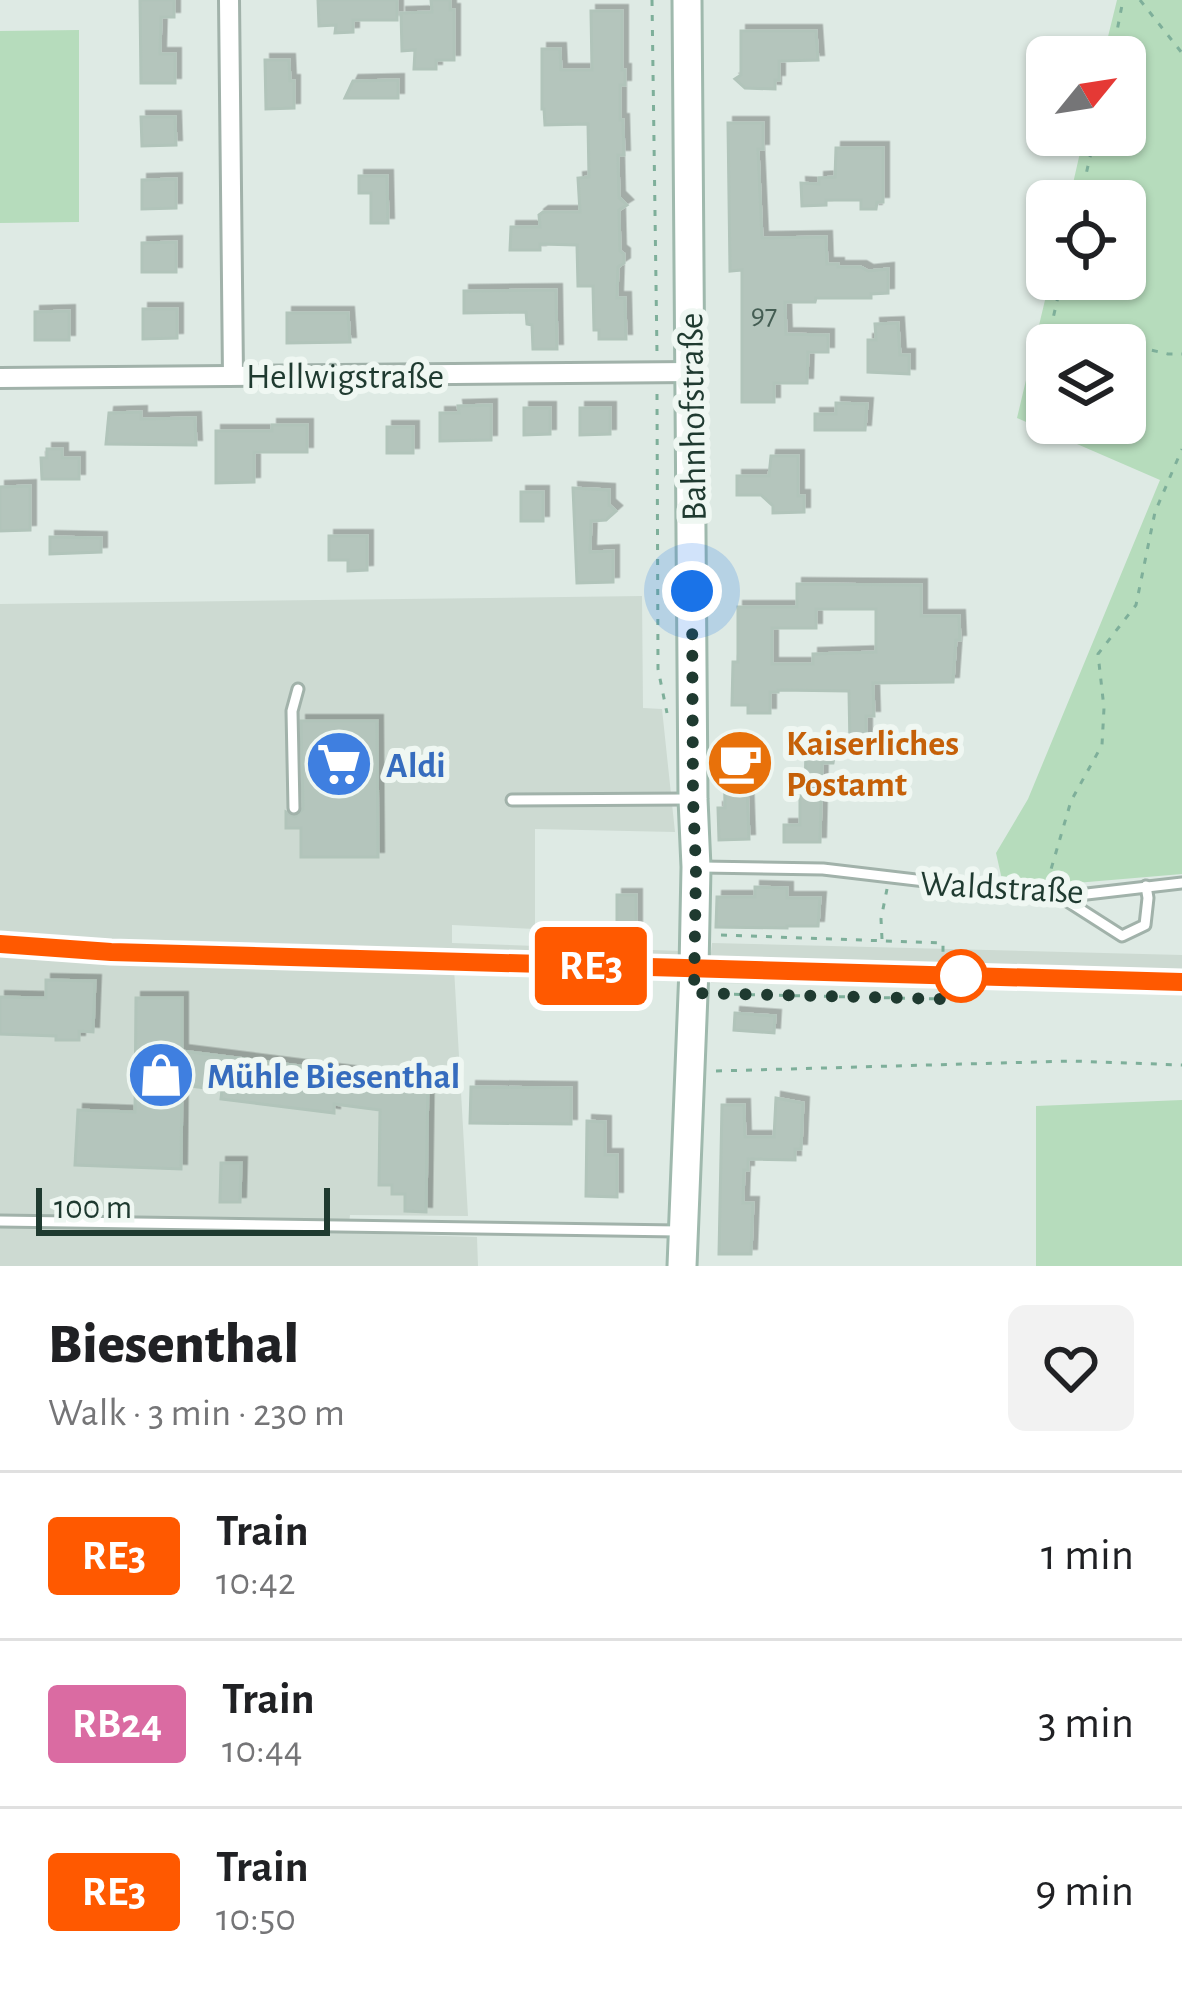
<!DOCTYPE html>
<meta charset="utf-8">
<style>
:root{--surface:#fff;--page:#f2f2f2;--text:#202124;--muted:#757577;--line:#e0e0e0}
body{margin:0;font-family:"Alegreya Sans",sans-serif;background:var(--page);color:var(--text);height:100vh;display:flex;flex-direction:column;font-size:45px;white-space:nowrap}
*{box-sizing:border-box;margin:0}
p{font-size:39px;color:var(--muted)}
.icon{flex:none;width:66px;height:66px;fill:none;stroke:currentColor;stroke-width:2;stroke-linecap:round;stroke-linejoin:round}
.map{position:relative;height:1266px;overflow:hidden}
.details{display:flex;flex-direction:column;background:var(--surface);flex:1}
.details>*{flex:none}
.badge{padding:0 24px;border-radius:9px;font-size:42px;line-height:78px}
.needle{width:78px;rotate:60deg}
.buttons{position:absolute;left:1026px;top:36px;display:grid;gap:24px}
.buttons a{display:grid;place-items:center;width:120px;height:120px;border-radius:18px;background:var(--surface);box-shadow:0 3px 9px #0004;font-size:60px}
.scale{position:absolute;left:36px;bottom:30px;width:294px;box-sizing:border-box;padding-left:12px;border:6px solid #1f3a30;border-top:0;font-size:33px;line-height:42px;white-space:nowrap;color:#1f3a30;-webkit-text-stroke:9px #eff7f2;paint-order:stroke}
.you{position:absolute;width:60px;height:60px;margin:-30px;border:9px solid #fff;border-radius:50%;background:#1a73e8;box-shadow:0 0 0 18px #1a73e833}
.map>.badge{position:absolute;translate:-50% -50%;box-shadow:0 0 0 6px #fff}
.round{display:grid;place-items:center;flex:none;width:126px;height:126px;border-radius:18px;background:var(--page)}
.overview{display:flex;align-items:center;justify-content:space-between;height:204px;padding:0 48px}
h1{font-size:57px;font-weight:800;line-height:90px}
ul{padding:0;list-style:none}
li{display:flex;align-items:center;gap:36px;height:168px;padding:0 48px;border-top:3px solid var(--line)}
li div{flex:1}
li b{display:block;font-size:45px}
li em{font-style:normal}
li .badge{min-width:132px;font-weight:700;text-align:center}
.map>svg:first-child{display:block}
.built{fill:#cddad2}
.green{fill:#b6dcbc;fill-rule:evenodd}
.building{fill:#b4c5bc;stroke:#b1c4ba;stroke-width:3;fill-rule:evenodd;filter:url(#shadow)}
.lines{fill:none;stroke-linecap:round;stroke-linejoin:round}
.service-casing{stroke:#a1b2aa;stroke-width:15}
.minor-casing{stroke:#a1b2aa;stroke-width:24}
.secondary-casing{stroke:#9fb9ad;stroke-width:33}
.path{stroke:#7eaf9a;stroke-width:3;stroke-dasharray:6 9;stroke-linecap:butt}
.service{stroke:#fff;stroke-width:9}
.minor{stroke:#fff;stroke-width:18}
.secondary{stroke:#fff;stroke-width:27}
.rail-casing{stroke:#59766b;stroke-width:10}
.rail{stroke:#eff7f2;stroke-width:6;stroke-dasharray:18;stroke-linecap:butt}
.line-casing{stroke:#fff;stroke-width:27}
.line{stroke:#ff5900;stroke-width:18}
.walk{stroke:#1f3a30;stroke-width:12;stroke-dasharray:0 21.6}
.stop-dot{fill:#fff;stroke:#ff5900;stroke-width:6}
.labels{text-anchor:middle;stroke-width:12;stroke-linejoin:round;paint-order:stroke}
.number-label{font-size:30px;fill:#445d53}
.street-label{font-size:36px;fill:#1f3a30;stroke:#eff7f2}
.food-label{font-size:36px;font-weight:bold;fill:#c56008;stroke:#eff7f2;text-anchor:start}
.shop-label{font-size:36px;font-weight:bold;fill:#366cbe;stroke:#eff7f2;text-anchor:start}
</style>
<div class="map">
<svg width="1182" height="1266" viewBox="0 0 1182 1266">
<defs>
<filter id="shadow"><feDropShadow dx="5.5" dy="-5.5" stdDeviation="0" flood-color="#0004"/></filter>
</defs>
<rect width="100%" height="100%" fill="#deeae4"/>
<path class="built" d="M642 596 643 708 662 709 675 832 535 829V929L452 925V943L711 952 712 943 1182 955V995L979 987 711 983 710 973 454 968 468 1216 350 1215 348 1233 477 1237 478 1266H0V604Z"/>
<g class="green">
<path d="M1117 0H1182V874L1064 884H1003L996 853 1028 799 1160 480 1017 418 1050 279H1125V201H1069L1084 135H1125V57H1103ZM1125 345V423H1047V345Z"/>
<path d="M79 30V222L0 223V31Z"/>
<path d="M1182 1100V1266H1036V1106Z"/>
</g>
<g class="building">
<path d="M140 0H174V17H161L160 54H175V83H141Z"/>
<path d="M318 0H397V20H353V32L335 33 336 25 319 26Z"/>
<path d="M431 0H450V10H454V60H436V69H414L415 50 402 51 401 13 432 12Z"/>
<path d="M591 11H622V70H625V85H620V120H623L624 155H618L619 197 627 205 619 210 620 251 624 254V263L618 267 617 298H625L626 339H599V330H594L593 286H578L577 245 540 244V250H510L511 227H540L539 215 543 212H580L578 178 589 177 588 124 545 125 544 109H542V49H560L561 70H592Z"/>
<path d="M741 31H816L818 60 779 61V80H775V89L745 88 735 79 741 75Z"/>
<path d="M265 60H289L290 81H294V108L266 109Z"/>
<path d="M398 80V98H345L353 81Z"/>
<path d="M141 117H175L176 145 142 146Z"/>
<path d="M728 123H763V149H758L762 238 826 237 827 264H838V267H861L868 271 888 269V293L871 294V298H816L815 302H785L786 334 828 335V352H808L807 383H774V402H742V270L730 271Z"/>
<path d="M836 148H883V202H877L876 209H861V200H826V205L802 206 801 183 819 184V178L835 177Z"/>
<path d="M359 176H387L388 223H371V193H359Z"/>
<path d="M176 179V208L142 209V180Z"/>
<path d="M176 242V272H142V243Z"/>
<path d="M556 290 557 349H533L532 325 527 324 526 312 464 313V291Z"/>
<path d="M143 309H177V338L143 339Z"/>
<path d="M69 311V340H35V312Z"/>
<path d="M287 313H348L350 342 287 343Z"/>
<path d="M898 323 900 355H909V374L868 372V340H876L875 324Z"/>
<path d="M836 403 867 404 865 430H815V414H836Z"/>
<path d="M491 405V440L440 441V413H459L458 406Z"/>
<path d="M524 408H550V434L524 435Z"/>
<path d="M580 408H610V434L580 435Z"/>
<path d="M141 412V419L195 418 196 445 106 444 109 413Z"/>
<path d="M272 425H307V452H254V482L216 483V431H272Z"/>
<rect x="387" y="427" width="26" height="26"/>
<path d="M47 449H62V458H79V479H42L41 458H47Z"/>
<path d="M771 456H798V496H804V512L773 513V506L761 495H737V476H769Z"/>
<path d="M30 486V530L0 531V487Z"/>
<path d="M573 488 609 490V505L616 511 606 520 591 521 590 552 613 551V582L577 583Z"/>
<rect x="521" y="492" width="22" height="29"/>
<path d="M329 536H367V570L348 571V560H329Z"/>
<path d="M50 537 101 538V552L50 554Z"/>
<path d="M797 584 921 585V616H959L960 640H956L953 682 873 683 874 716H866V746L850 747 849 691 778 690V692H770V713H748V705H732L733 662H738V607H797ZM816 609H876V652L813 654V664H772V628H816Z"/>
<path d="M301 721H377L378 857H301V828H286V812L295 817 303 809Z"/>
<path d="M724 746H755V781H747L749 839 719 840 718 808H725Z"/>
<path d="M806 746 836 747 833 763H822L820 842H784V825H800V796H805Z"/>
<path d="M755 887 787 888V898H820L818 926H787V928L716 927 717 897H755Z"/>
<rect x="617" y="895" width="19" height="35"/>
<path d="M46 980 95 981 93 1032 79 1031V1040H56V1036L0 1034V997L46 998Z"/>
<path d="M136 998H182V1051L365 1074 364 1079 428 1080 426 1212 405 1211V1194H392V1185H379L380 1110 334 1104V1113L221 1099 222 1090 182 1085 181 1169 75 1165 78 1110 135 1112Z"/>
<path d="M735 1013 775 1016 774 1033 734 1030Z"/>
<path d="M471 1087 571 1088V1124L470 1123Z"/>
<path d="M776 1098 803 1103 801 1149H795V1160L748 1159V1170H744L743 1203H753L751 1254H719L722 1105H744L745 1137H774Z"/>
<path d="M587 1121 605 1122V1155H617V1197L586 1196Z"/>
<path d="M221 1163H241L240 1202H220Z"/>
</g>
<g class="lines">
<defs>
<g id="service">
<path d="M512 800 687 799"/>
<path d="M294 808 292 711 298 689"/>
<path d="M702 867 823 869 1061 897 1182 883"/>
<path d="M1061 897 1122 936 1145 925 1148 898 1146 886"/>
<path d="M0 1221 678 1231"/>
</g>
<g id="minor">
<path d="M229 0 233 375"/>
<path d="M0 378 691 372"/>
</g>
<path id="secondary" d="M682 1266 694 969 696 867 693 799 687 0"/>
</defs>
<use href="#service" class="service-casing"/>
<use href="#minor" class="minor-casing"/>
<use href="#secondary" class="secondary-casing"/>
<g class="path">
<path d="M652 0 657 354"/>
<path d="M1140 0 1182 53"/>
<path d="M1112 57 1123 0"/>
<path d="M1080 201 1095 135"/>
<path d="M1047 345 1062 279"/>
<path d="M1050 345 1087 335 1168 354H1182"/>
<path d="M1043 363 1047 347"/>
<path d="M657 394 658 669 667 713"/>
<path d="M1047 883 1071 801 1102 745 1104 708 1098 654 1136 605 1155 512 1182 449"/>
<path d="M721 935 943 943V953"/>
<path d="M882 939 881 919 887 889"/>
<path d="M719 994 943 999 944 984"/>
<path d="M716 1071 1072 1061 1182 1065"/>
</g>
<use href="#service" class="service"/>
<use href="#minor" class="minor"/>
<use href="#secondary" class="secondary"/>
<defs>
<path id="rail" d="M0 944 111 952 1182 982"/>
</defs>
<use href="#rail" class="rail-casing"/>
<use href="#rail" class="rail"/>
</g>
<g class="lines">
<defs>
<path id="line" d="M0 944 111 952 1182 982"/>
</defs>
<use href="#line" class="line-casing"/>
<use href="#line" class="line"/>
<path class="walk" d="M692 591 693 799 696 867 694 993 944 999V984L961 976"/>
</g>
<defs>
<symbol id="cafe-disc" viewBox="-11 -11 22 22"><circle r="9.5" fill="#e8710a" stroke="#eff7f2"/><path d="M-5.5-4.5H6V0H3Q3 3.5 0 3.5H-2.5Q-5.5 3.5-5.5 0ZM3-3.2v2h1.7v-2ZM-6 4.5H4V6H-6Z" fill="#fff"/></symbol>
<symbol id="supermarket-disc" viewBox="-11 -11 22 22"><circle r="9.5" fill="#3f7fe0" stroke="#eff7f2"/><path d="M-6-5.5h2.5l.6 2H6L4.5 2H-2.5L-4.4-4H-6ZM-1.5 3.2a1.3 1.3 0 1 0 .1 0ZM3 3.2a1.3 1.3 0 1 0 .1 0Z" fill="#fff"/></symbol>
<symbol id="shop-disc" viewBox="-11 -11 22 22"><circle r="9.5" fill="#3f7fe0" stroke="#eff7f2"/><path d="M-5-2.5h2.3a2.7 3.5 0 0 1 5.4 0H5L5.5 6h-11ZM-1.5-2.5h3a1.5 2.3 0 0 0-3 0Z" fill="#fff"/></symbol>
</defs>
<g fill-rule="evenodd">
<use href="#cafe-disc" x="702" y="725" width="76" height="76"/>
<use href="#supermarket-disc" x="301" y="726" width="76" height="76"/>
<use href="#shop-disc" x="123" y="1037" width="76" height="76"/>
</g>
<circle class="stop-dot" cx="961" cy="976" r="24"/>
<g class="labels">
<g class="number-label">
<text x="764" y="324">97</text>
</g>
<g class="street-label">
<text x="345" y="388">Hellwigstraße</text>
<text transform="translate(691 417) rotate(-91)" y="13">Bahnhofstraße</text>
<text transform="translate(1002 886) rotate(3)" y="13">Waldstraße</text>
</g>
<g class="food-label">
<text x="786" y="755">Kaiserliches<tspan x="786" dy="41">Postamt</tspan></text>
</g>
<g class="shop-label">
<text x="386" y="777">Aldi</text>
<text x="207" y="1088">Mühle Biesenthal</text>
</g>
</g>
</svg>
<div class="buttons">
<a><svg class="needle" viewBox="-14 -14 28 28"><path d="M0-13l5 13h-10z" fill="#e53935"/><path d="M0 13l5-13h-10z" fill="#757577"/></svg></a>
<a><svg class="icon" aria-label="locate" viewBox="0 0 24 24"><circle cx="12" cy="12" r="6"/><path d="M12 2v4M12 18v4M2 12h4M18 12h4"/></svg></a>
<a><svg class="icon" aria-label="layers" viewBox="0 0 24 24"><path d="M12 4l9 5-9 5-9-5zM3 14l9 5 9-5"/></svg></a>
</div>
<div class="scale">100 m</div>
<div class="you" style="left:692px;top:591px"></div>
<b class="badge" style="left:591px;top:966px;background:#ff5900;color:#fff">RE3</b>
</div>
<section class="details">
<div class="overview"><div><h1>Biesenthal</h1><p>Walk · 3 min · 230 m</p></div><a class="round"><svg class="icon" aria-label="heart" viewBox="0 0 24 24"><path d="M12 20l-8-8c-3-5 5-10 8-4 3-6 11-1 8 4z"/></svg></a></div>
<ul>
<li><span class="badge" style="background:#ff5900;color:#fff">RE3</span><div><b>Train</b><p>10:42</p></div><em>1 min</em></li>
<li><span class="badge" style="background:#da6ba2;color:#fff">RB24</span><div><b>Train</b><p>10:44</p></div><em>3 min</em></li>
<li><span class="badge" style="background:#ff5900;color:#fff">RE3</span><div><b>Train</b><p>10:50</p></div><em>9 min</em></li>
</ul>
</section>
